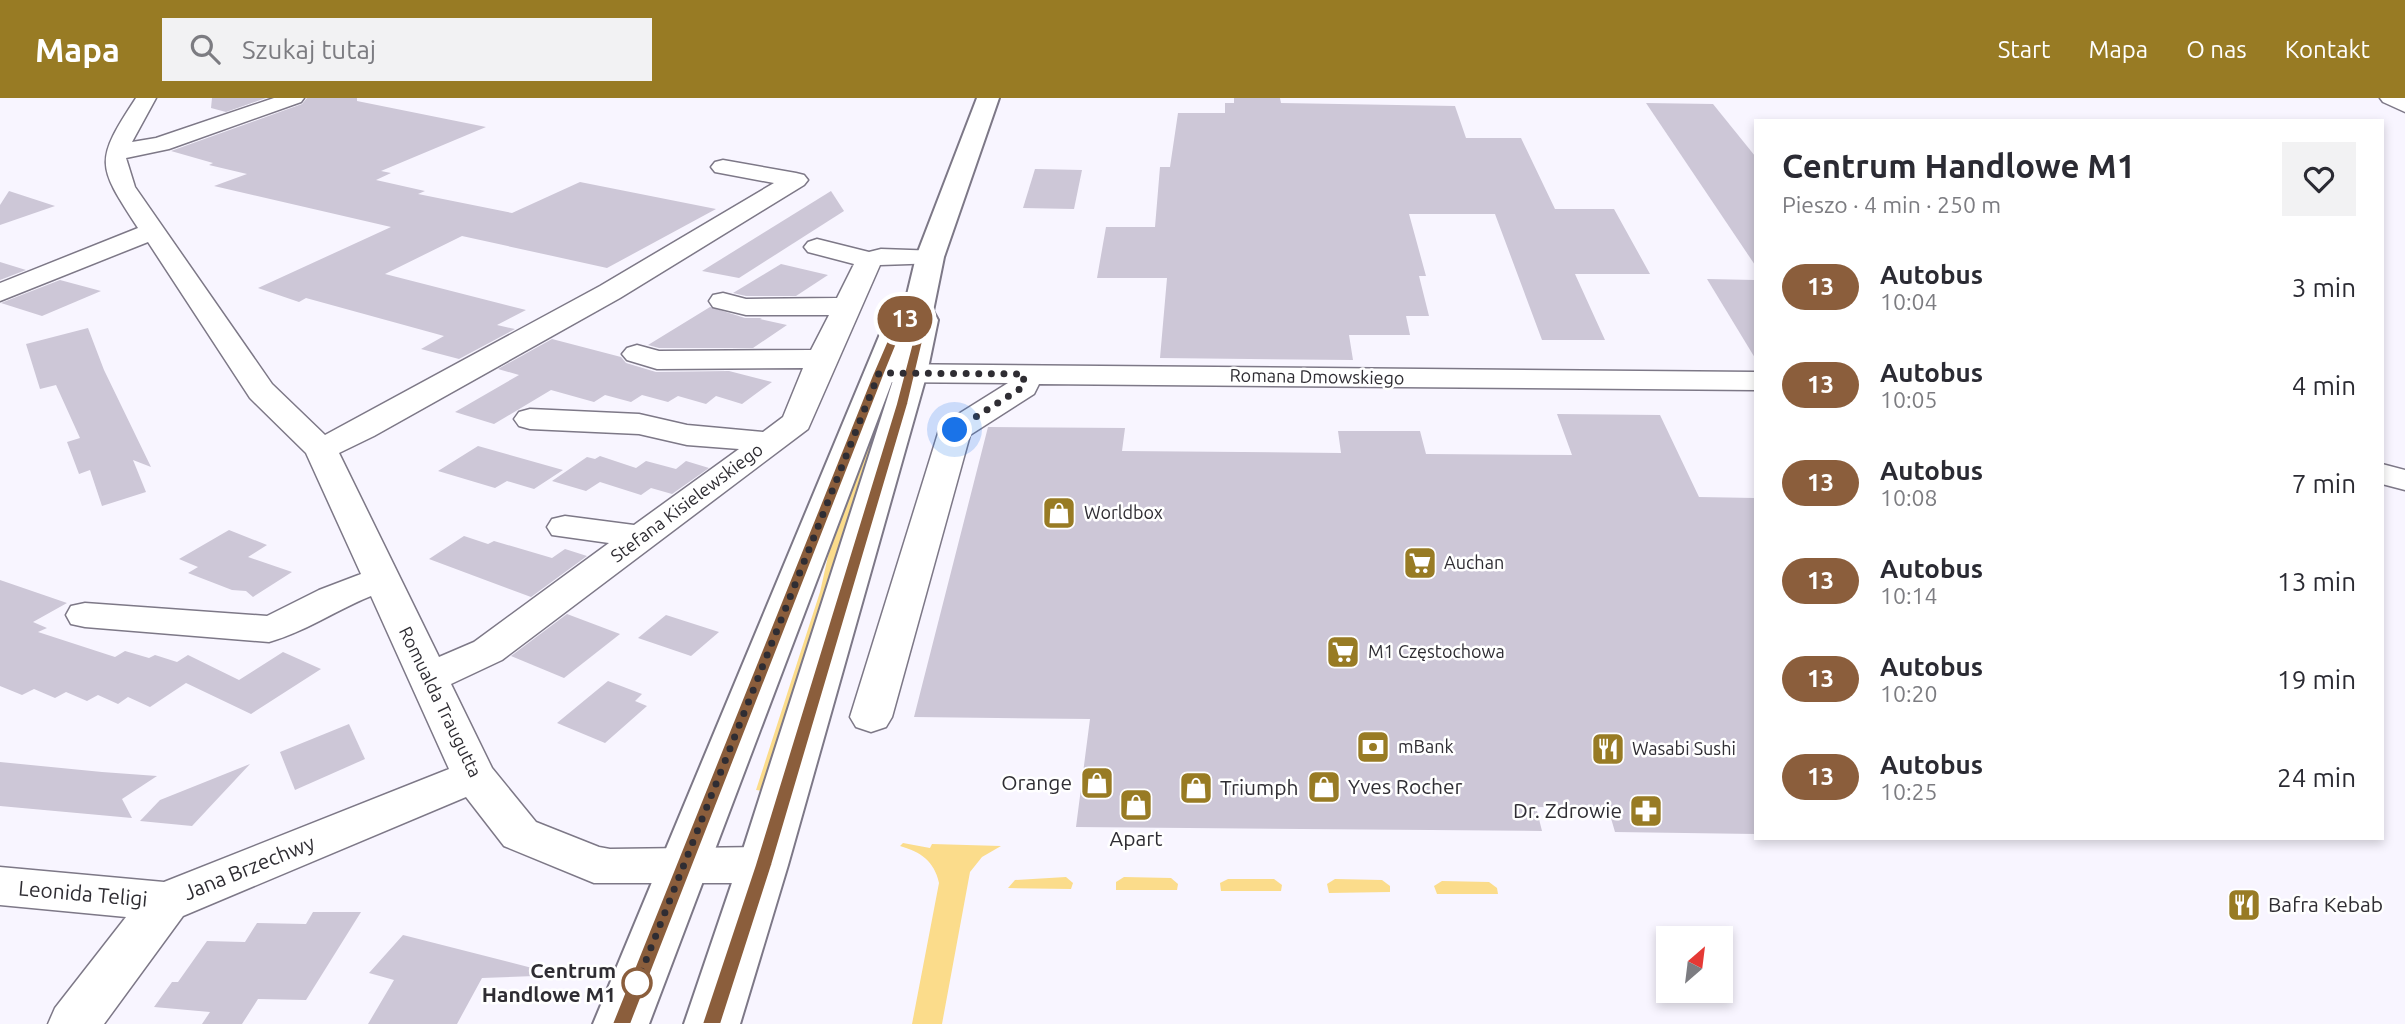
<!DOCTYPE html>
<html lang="pl">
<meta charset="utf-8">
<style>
:root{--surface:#fff;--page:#f2f2f3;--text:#2b2b33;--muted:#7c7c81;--accent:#987b24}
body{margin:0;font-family:Ubuntu,sans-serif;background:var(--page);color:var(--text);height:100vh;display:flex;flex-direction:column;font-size:26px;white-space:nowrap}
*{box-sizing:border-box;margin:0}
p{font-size:23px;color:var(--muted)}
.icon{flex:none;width:38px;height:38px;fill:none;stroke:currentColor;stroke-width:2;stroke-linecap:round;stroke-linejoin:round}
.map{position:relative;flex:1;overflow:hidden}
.side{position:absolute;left:1754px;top:21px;width:630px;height:721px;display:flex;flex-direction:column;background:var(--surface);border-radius:0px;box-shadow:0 4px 10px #0003}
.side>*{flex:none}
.badge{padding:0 14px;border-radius:23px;font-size:24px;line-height:46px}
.needle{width:46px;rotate:28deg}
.buttons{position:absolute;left:1656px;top:828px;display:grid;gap:14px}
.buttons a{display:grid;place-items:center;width:77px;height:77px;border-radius:0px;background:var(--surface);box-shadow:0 4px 10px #0003;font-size:35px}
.you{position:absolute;width:35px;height:35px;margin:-18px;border:5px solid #fff;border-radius:50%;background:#1a73e8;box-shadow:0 0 0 10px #1a73e833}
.map>.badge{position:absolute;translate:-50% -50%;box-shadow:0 0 0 4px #fff}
.round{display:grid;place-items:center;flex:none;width:74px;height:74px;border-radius:0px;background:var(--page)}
.head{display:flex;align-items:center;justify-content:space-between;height:119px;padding:0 28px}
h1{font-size:33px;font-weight:700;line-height:52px}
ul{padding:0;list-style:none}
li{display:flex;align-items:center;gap:21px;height:98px;padding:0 28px}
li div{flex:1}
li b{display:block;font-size:26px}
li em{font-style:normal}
li .badge{min-width:77px;font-weight:700;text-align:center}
header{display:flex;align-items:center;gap:42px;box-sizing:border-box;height:98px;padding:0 35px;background:var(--accent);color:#fff}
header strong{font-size:33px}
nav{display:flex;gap:38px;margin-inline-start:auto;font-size:24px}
.search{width:490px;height:63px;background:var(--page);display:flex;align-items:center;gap:18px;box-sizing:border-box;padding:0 24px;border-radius:0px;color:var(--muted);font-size:26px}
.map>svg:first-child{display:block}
.green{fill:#fbdc8b}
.building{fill:#cdc7d7}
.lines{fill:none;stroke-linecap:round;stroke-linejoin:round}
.minor-casing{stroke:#7d7887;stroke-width:3}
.major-casing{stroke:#7d7887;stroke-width:4}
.minor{fill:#fff;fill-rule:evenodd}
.major{fill:#fff;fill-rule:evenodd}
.line{fill:#8b5e3c;stroke:#fff;stroke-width:2}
.walk{stroke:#2f2d33;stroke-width:7;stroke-dasharray:0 12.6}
.stop-dot{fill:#fff;stroke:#8b5e3c;stroke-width:3.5}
.labels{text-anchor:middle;stroke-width:5;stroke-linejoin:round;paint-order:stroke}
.street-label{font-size:18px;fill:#2f2d33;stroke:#fff}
.poi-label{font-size:18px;fill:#2f2d33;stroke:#fff;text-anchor:start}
.near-poi-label{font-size:21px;fill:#2f2d33;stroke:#fff;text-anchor:start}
.near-street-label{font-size:21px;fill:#2f2d33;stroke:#fff}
.near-stop-label{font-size:21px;font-weight:bold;fill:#2f2d33;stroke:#fff;text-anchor:end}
</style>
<header>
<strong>Mapa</strong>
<div class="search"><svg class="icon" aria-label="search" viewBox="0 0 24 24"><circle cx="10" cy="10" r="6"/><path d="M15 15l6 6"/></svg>Szukaj tutaj</div>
<nav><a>Start</a><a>Mapa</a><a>O nas</a><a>Kontakt</a></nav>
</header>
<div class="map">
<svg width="2405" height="926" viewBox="0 0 2405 926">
<rect width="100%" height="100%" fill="#f8f5ff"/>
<g class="green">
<path d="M877 316H889L764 693 756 692 820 494 833 436Z"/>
<path d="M903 745 930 750 932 746 1001 748 982 759 970 774 942 926H912L939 785C934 763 921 754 900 748Z"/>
<path d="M1066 779 1073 785 1071 791 1008 790 1015 782Z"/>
<path d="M1124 779 1171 780 1178 786 1177 792H1116V784Z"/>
<path d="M1228 781H1274L1282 787 1281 793H1221L1220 785Z"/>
<path d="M1335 781 1382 782 1390 788V794L1329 795 1327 786Z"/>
<path d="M1442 783 1489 784 1497 790 1498 796H1437L1434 788Z"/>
</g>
<g class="building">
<path d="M212 0H266L226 14 211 10Z"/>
<path d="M307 0H357V3L486 29 381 73 391 75 376 82 425 93 418 96 512 115 580 84 716 111 607 170 462 138 385 176 526 212 497 227 515 231 459 261 421 251 444 238 306 200 299 204 258 190 391 129 214 88 247 76 209 67 213 65 171 53 302 6Z"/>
<path d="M1234 0H1280L1281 5 1455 8 1466 40H1521L1555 111H1614L1650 176H1575L1605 242H1542L1495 116H1409L1426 178H1419L1429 218H1406L1410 237H1349L1353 262 1160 260 1167 180H1097L1106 129H1155L1160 69H1170L1178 15H1225V5H1234Z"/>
<path d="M1646 5 1713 6 1755 58V167Z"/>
<path d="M1035 71 1082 72 1074 111 1023 110Z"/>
<path d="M9 93 55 108 0 127V107Z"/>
<path d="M831 93 844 113 739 180 702 173Z"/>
<path d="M0 164 26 172 0 182Z"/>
<path d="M781 166 828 177 796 198H746L733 195Z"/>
<path d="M1707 181 1755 182V260Z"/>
<path d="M60 182 101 193 42 218 1 205Z"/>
<path d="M710 209 745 220H762L760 221 787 227 753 250H659L648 247Z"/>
<path d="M88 230 104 272 151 369 133 362 146 394 102 408 90 372 79 376 67 344 80 340 56 287 40 291 26 246Z"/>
<path d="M552 241 621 259 626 265 656 274 729 273 772 284 742 306 716 298 706 306 678 298 668 304 642 297 631 304 605 297 594 304 551 292 494 326 455 314 519 277 498 271Z"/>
<path d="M1557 316 1660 317 1699 399 1755 400V736L1615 734 1608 710 1536 709 1542 733 1076 729 1090 621 914 619 988 329 1125 330 1122 353 1341 355 1338 333H1420L1426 356 1572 357Z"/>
<path d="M478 348 563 372 534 391 507 383 495 390 438 373Z"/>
<path d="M600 358 636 370 646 363 676 371 686 363 709 370 672 396 651 390 641 397 600 384 586 393 552 383 587 359 595 361Z"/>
<path d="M229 432 267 447 248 459 292 474 253 499 246 493 232 492 188 475 198 469 179 461Z"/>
<path d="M464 438 488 446 494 443 552 460 565 451 587 458 531 499 429 461Z"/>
<path d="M0 482 67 505 33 524 47 530 38 534 115 559 125 553 149 560 155 557 177 564 188 557 239 582 283 554 321 571 251 616 186 585 150 609 128 599 118 606 98 597 87 603 66 594 55 600 34 591 22 597 0 588Z"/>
<path d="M567 516 620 536 564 580 511 558Z"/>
<path d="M666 517 719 534 691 558 638 540Z"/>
<path d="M608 583 642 596 635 603 647 608 605 645 557 625Z"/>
<path d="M349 626 365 661 295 692 280 654Z"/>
<path d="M0 664 102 674 157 678 122 701 132 720 0 708Z"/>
<path d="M250 666 192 728 140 723 160 702Z"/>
<path d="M313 814H361L306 902 258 901 242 926H202L210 914 154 909 172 884H178L207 843 245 844 257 825 306 826Z"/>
<path d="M403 837 536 871 535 878 482 880 457 926H368L394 882 369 875Z"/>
</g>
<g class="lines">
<defs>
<g id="minor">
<path d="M136 0H156L132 44 156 40 274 0H304L301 4 169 51 126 60 135 89 272 286 325 337 600 188 774 85 715 74 711 69 715 64 723 62 796 75 804 77 808 82 804 87 620 200 374 338 339 355 439 559 474 544 609 445 552 437 547 429 552 421 565 418 634 427 739 351 687 347 639 336 530 331 519 328 514 321 519 314 530 311 639 316 687 327 763 334 783 319 803 270 657 271 627 262 622 256 627 250 637 247 659 253 811 252 829 217H746L713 209 709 203 713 197 723 195 746 201 837 200 854 166 808 154 804 149 808 144 817 141 869 154 881 151 939 153 943 159 939 165 880 167 808 331 502 562 451 586 492 670 536 724 599 749 610 751 763 749 780 754 787 767 780 780 763 785H594L504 748 466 699 183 818 104 926H48L55 910 126 819 0 807V769L164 784 449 671 371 498C336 512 305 534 269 544L85 529 71 526 66 517 71 508 85 505 267 518 319 492 361 476 306 355 250 300 148 144 0 203V185L138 130C97 67 94 64 136 0Z"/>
<path d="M2380 0H2405V14L2383 4Z"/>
<path d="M879 266 1755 274V292L1039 286 1034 296 970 337 892 619 886 629 871 634 856 629 850 619 939 332 944 325 1008 285 879 284 868 281 864 275 868 269Z"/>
<path d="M2382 366 2405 372V392L2382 386Z"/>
</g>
<path id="major" d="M977 0H999L944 159 933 213 938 222 927 275 788 767 740 926H684L738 767 896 273 649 926H593L885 224 889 218 904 209 916 159Z"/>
</defs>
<use href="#minor" class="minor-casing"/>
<use href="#major" class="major-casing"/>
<use href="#minor" class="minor"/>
<use href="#major" class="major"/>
</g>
<path class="line" d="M918 210 921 211 928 222 908 306 772 767 721 926H702L755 767 896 306 918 222 916 219 905 226 885 275 631 926H612L873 275 895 224Z"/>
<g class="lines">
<path class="walk" d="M637 885 879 275 1024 276 1023 289 955 332"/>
</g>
<defs>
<symbol id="shop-square" viewBox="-11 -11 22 22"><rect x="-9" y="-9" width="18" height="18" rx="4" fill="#987b24" stroke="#fff"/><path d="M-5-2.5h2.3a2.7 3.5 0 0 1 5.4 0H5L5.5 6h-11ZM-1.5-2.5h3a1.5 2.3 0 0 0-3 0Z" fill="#fff"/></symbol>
<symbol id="supermarket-square" viewBox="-11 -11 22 22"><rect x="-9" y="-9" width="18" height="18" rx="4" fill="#987b24" stroke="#fff"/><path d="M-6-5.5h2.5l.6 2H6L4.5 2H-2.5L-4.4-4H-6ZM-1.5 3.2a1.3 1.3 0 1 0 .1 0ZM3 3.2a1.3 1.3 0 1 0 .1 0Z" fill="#fff"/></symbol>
<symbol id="bank-square" viewBox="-11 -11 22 22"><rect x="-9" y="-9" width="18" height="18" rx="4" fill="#987b24" stroke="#fff"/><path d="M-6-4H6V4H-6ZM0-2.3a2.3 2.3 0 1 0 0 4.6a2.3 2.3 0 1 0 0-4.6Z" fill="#fff"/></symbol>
<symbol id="restaurant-square" viewBox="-11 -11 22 22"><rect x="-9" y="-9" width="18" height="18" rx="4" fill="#987b24" stroke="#fff"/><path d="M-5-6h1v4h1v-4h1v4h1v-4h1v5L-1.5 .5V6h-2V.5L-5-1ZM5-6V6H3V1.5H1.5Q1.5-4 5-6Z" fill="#fff"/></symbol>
<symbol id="pharmacy-square" viewBox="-11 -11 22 22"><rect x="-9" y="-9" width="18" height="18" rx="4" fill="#987b24" stroke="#fff"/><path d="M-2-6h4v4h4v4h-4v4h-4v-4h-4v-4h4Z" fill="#fff"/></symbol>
</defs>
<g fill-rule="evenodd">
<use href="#shop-square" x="1040" y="396" width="38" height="38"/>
<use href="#supermarket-square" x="1401" y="446" width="38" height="38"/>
<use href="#supermarket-square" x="1324" y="535" width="38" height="38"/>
<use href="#bank-square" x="1354" y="630" width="38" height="38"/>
<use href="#restaurant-square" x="1589" y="632" width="38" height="38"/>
<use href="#shop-square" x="1078" y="666" width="38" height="38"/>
<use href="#shop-square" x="1305" y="670" width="38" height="38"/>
<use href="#shop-square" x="1177" y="671" width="38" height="38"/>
<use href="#shop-square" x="1117" y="688" width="38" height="38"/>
<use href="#pharmacy-square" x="1627" y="694" width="38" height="38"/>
<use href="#restaurant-square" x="2225" y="788" width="38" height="38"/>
</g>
<circle class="stop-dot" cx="637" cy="885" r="14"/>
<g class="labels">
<g class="street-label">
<text transform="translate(1317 279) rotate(1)" y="6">Romana Dmowskiego</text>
<text transform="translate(687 405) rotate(-37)" y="6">Stefana Kisielewskiego</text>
<text transform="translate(440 604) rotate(64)" y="6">Romualda Traugutta</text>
</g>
<g class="poi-label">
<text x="1084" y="421">Worldbox</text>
<text x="1444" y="471">Auchan</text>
<text x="1368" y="560">M1 Częstochowa</text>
<text x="1398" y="655">mBank</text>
<text x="1632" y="657">Wasabi Sushi</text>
</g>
<g class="near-poi-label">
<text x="1072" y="692" text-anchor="end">Orange</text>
<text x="1348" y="696">Yves Rocher</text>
<text x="1220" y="697">Triumph</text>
<text x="1622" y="720" text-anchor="end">Dr. Zdrowie</text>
<text x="1136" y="748" text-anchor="middle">Apart</text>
<text x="2268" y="814">Bafra Kebab</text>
</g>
<g class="near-street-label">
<text transform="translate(249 770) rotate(-22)" y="7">Jana Brzechwy</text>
<text transform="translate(83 796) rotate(5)" y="7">Leonida Teligi</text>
</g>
<g class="near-stop-label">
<text x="616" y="880">Centrum<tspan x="616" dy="24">Handlowe M1</tspan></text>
</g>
</g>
</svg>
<div class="buttons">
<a><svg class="needle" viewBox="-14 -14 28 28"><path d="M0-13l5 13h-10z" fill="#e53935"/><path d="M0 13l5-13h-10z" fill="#7c7c81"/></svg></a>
</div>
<div class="you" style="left:955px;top:332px"></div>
<b class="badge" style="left:905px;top:221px;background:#8b5e3c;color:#fff">13</b>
<section class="side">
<div class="head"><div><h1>Centrum Handlowe M1</h1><p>Pieszo · 4 min · 250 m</p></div><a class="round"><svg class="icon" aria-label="heart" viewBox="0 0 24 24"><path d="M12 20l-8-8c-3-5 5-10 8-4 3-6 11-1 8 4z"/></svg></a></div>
<ul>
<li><span class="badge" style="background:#8b5e3c;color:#fff">13</span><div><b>Autobus</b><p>10:04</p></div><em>3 min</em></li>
<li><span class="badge" style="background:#8b5e3c;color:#fff">13</span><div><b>Autobus</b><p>10:05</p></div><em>4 min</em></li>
<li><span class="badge" style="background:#8b5e3c;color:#fff">13</span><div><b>Autobus</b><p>10:08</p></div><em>7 min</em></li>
<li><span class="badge" style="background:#8b5e3c;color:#fff">13</span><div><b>Autobus</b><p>10:14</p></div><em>13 min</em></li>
<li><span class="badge" style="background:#8b5e3c;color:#fff">13</span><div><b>Autobus</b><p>10:20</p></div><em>19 min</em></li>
<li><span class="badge" style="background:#8b5e3c;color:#fff">13</span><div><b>Autobus</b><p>10:25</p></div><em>24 min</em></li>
</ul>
</section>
</div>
